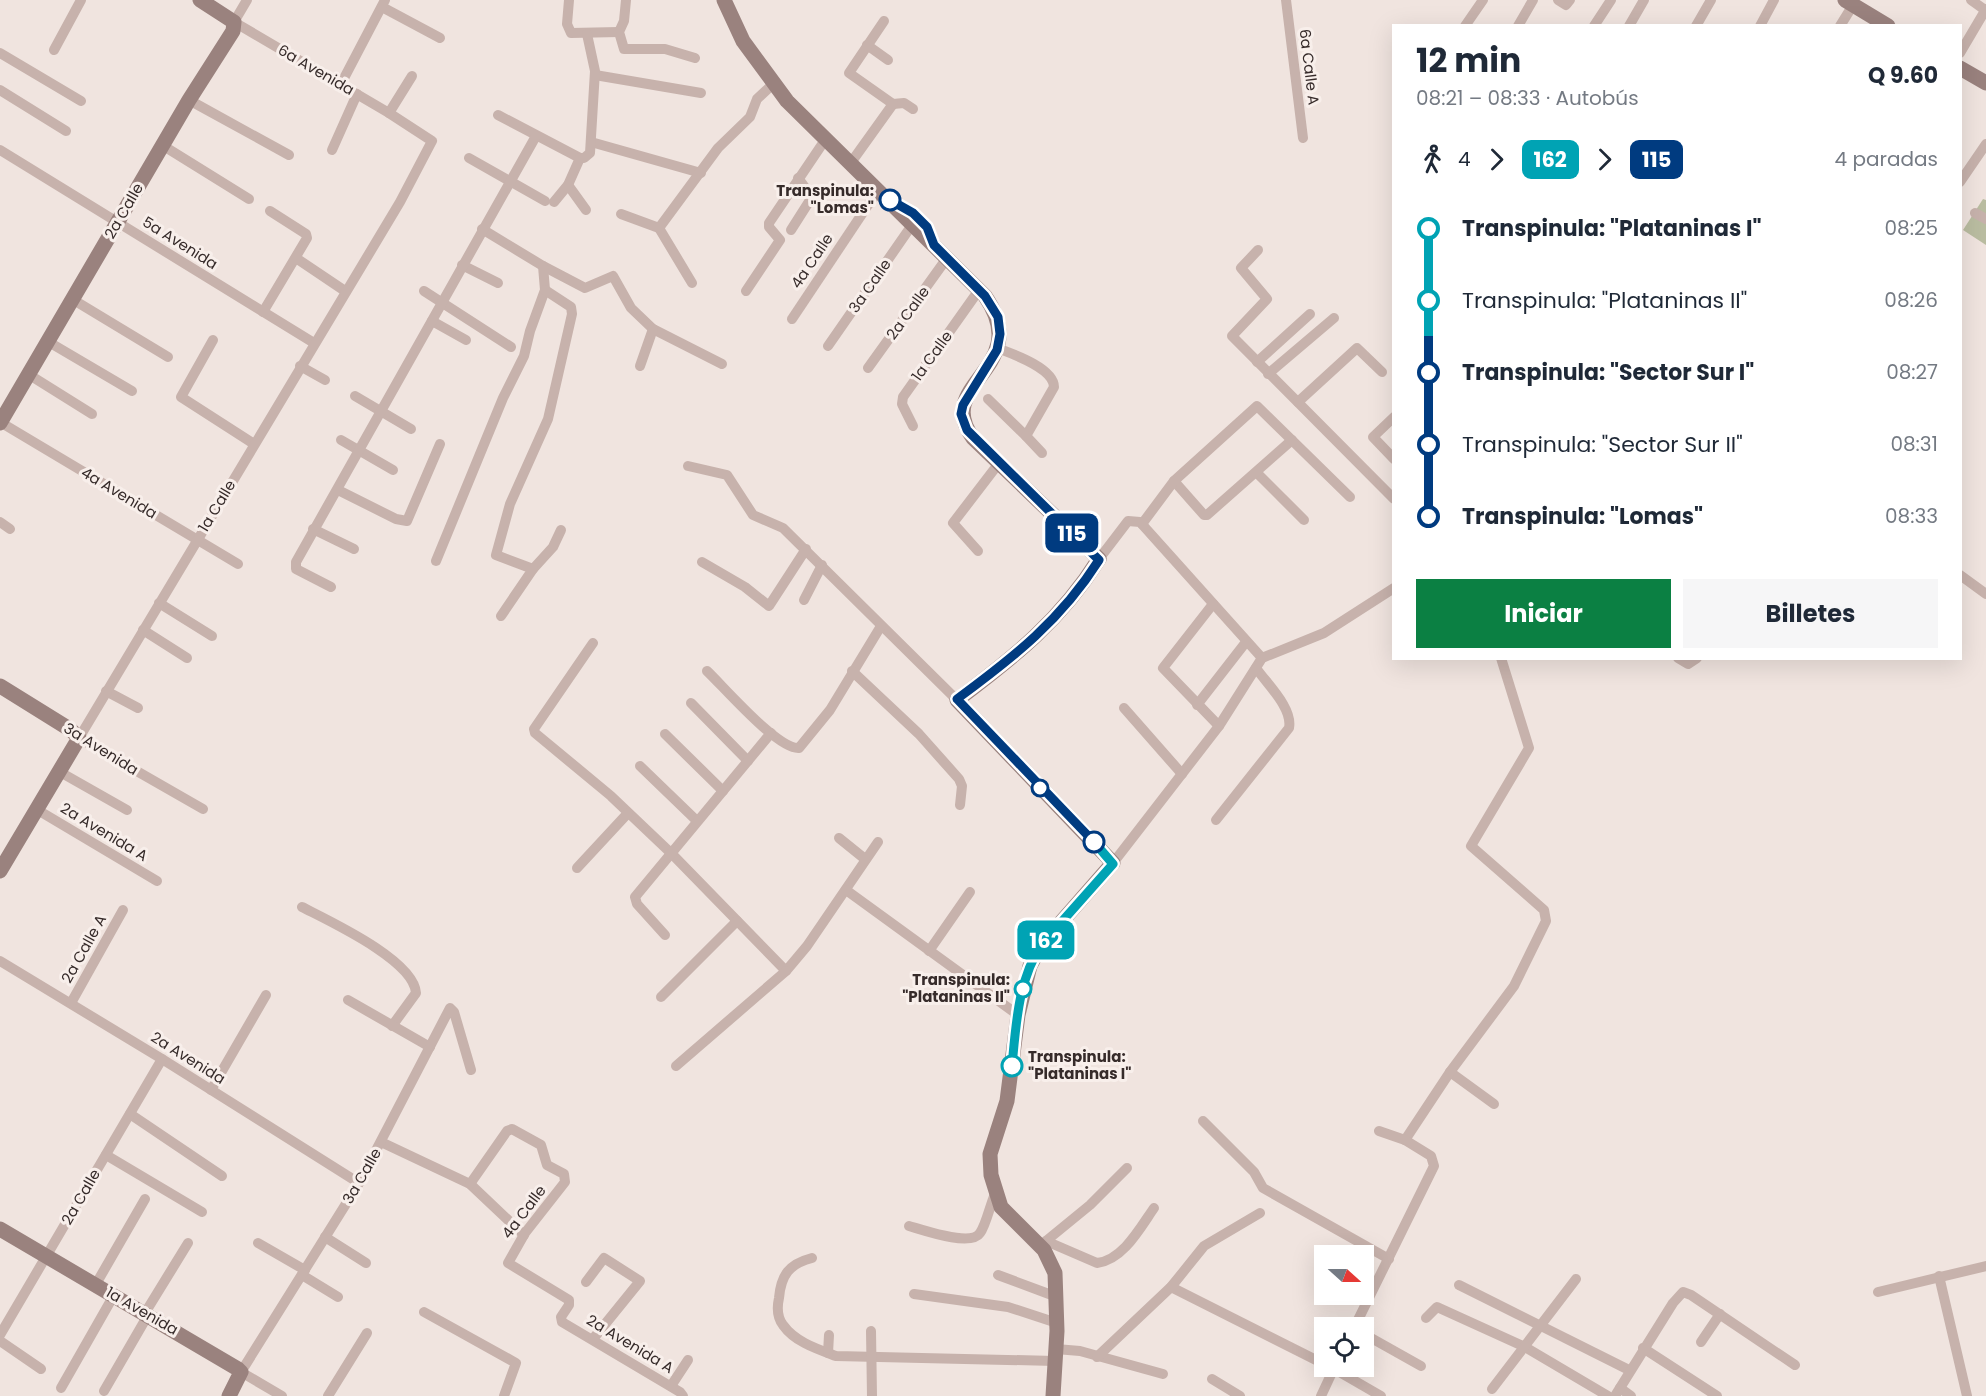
<!DOCTYPE html>
<html lang="es">
<meta charset="utf-8">
<style>
:root{--surface:#fff;--page:#f6f6f7;--text:#1f2937;--muted:#747a83;--accent:#0b8043}
body{margin:0;font-family:Poppins,sans-serif;background:var(--page);color:var(--text);height:100vh;display:flex;flex-direction:column;font-size:22px;white-space:nowrap}
*{box-sizing:border-box;margin:0}
p{font-size:20px;color:var(--muted)}
.icon{flex:none;width:33px;height:33px;fill:none;stroke:currentColor;stroke-width:2;stroke-linecap:round;stroke-linejoin:round}
.map{position:relative;flex:1;overflow:hidden}
.details{position:absolute;left:1392px;top:24px;width:570px;height:636px;display:flex;flex-direction:column;background:var(--surface);border-radius:0px;box-shadow:0 6px 24px #0002}
.details>*{flex:none}
.badge{padding:0 12px;border-radius:9px;font-size:21px;line-height:39px}
.needle{width:39px;rotate:111deg}
.buttons{position:absolute;left:1314px;top:1245px;display:grid;gap:12px}
.buttons a{display:grid;place-items:center;width:60px;height:60px;border-radius:0px;background:var(--surface);box-shadow:0 6px 24px #0002;font-size:30px}
.map>.badge{position:absolute;translate:-50% -50%;box-shadow:0 0 0 3px #fff}
.legs{display:flex;align-items:center;gap:9px;height:66px;padding:0 24px;font-size:20px}
.legs p{margin-inline-start:auto}
.summary{display:flex;align-items:center;justify-content:space-between;height:102px;padding:0 24px}
h1{font-size:33px;font-weight:700;line-height:45px}
.primary-button{display:flex;gap:12px;margin-top:auto;padding:12px 24px}
.primary-button a{flex:1;height:69px;border-radius:0px;background:var(--accent);color:#fff;font-size:24px;font-weight:700;line-height:69px;text-align:center}
.primary-button a+a{background:var(--page);color:var(--text)}
ul{padding:0 24px;list-style:none}
li{display:flex;align-items:center;gap:21px;height:72px;font-size:22px}
li i{display:grid;place-items:center;width:9px;height:100%;margin:0 8px;background:currentColor}
li i::after{content:'';width:15px;height:15px;margin:-8px;border:4px solid;border-radius:50%;background:var(--surface)}
li p{margin-inline-start:auto}
li:first-child i{background:linear-gradient(#0000 50%,currentColor 0)}
li:last-child i{background:linear-gradient(currentColor 50%,#0000 0)}
.map>svg:first-child{display:block}
.green{fill:#babda1}
.lines{fill:none;stroke-linecap:round;stroke-linejoin:round}
.street{stroke:#c7b2ac;stroke-width:10}
.secondary{stroke:#9a827e;stroke-width:15}
.line-1-casing{stroke:#fff;stroke-width:14}
.line-2-casing{stroke:#fff;stroke-width:14}
.line-1{stroke:#00a3b4;stroke-width:9}
.line-2{stroke:#003b80;stroke-width:9}
.stop-2-dot{fill:#fff;stroke:#003b80;stroke-width:3}
.stop-1-dot{fill:#fff;stroke:#00a3b4;stroke-width:3}
.labels{text-anchor:middle;stroke-width:6;stroke-linejoin:round;paint-order:stroke}
.street-label{font-size:15px;fill:#362b2a;stroke:#f8efeb}
.stop-label{font-size:15px;font-weight:bold;fill:#362b2a;stroke:#f8efeb;text-anchor:end}
</style>
<div class="map">
<svg width="1986" height="1396" viewBox="0 0 1986 1396">
<rect width="100%" height="100%" fill="#f0e4df"/>
<path class="green" d="M1983 199 1986 200V245L1963 230Z"/>
<g class="lines">
<g class="street">
<path d="M569 0 567 24 571 33 619 32"/>
<path d="M626 0 624 21 619 32 624 49H665L695 58"/>
<path d="M1286 0 1303 138"/>
<path d="M1558 0 1566 5 1570 0"/>
<path d="M1971 0 1985 10"/>
<path d="M382 7 440 38"/>
<path d="M1465 26 1483 0"/>
<path d="M1518 26 1533 0"/>
<path d="M1594 26 1611 0"/>
<path d="M1629 26 1644 0"/>
<path d="M1696 26 1711 0"/>
<path d="M1760 26 1774 0"/>
<path d="M1840 26 1853 5"/>
<path d="M867 45 888 60"/>
<path d="M54 50 81 0"/>
<path d="M0 53 81 101"/>
<path d="M1960 53 1986 9"/>
<path d="M595 75 701 93"/>
<path d="M341 84 385 0"/>
<path d="M0 90 66 131"/>
<path d="M189 100 289 155"/>
<path d="M893 104 904 103 913 109"/>
<path d="M389 113 412 76"/>
<path d="M498 115 580 158"/>
<path d="M591 142 701 173"/>
<path d="M162 145 249 199"/>
<path d="M0 150 314 343"/>
<path d="M332 150 357 94"/>
<path d="M469 158 545 201"/>
<path d="M850 164 893 104 849 73 884 21"/>
<path d="M1960 182 1986 144"/>
<path d="M568 185 586 210"/>
<path d="M554 202 568 185 580 158H584L590 153 595 71 587 34"/>
<path d="M1975 213 1986 219"/>
<path d="M621 214 659 228"/>
<path d="M791 230 812 197 798 178"/>
<path d="M1258 250 1241 268 1267 299 1232 336 1394 499"/>
<path d="M296 258 345 291"/>
<path d="M462 265 498 283"/>
<path d="M543 266 585 288 613 276 631 308 653 329 722 364"/>
<path d="M692 283 659 228 718 148 750 117 757 99 773 84"/>
<path d="M424 291 511 347"/>
<path d="M746 291 780 240 769 227V223L825 140"/>
<path d="M72 299 168 357"/>
<path d="M263 312 307 238 306 234 270 211"/>
<path d="M792 319 878 190"/>
<path d="M432 321 466 340"/>
<path d="M213 340 181 397 254 444"/>
<path d="M47 341 132 391"/>
<path d="M828 346 912 225"/>
<path d="M1257 362 1310 314"/>
<path d="M300 366 325 380"/>
<path d="M640 366 653 329"/>
<path d="M868 368 947 258"/>
<path d="M28 374 92 414"/>
<path d="M1268 374 1334 318"/>
<path d="M355 396 411 429"/>
<path d="M988 399 1026 436 1054 387C1054 368 1013 354 997 348"/>
<path d="M1298 402 1357 348 1382 372"/>
<path d="M1394 417 1373 437 1394 459"/>
<path d="M0 422 238 564"/>
<path d="M913 426 902 404 903 397 979 290"/>
<path d="M1026 436 1042 453"/>
<path d="M341 440 393 470"/>
<path d="M688 466 727 475 753 515 783 528 957 700"/>
<path d="M1257 473 1304 520"/>
<path d="M1174 481 1204 515H1207L1292 440"/>
<path d="M338 490 396 519 407 521 440 444"/>
<path d="M0 522 10 529"/>
<path d="M1142 524 1174 481 1257 406 1350 497"/>
<path d="M313 529 354 549"/>
<path d="M978 551 953 523 999 463"/>
<path d="M1099 559 1128 521 1140 522 1262 658"/>
<path d="M436 561 503 398 524 356 530 331 545 290 543 266 482 229"/>
<path d="M702 562 745 587 769 606 806 549"/>
<path d="M533 569 553 547 561 530"/>
<path d="M1960 575 1986 594"/>
<path d="M331 587 296 569V562L536 136"/>
<path d="M804 600 822 565"/>
<path d="M159 603 212 636"/>
<path d="M1213 604 1163 668 1219 726"/>
<path d="M501 616 533 569 496 555 510 504 548 419 572 314 571 307 545 290"/>
<path d="M143 630 187 658"/>
<path d="M593 643 534 729 535 733 611 796 671 853 786 971 807 946 878 842"/>
<path d="M1678 658 1688 664 1697 658"/>
<path d="M707 671C724 687 778 750 799 748L830 710 881 626"/>
<path d="M852 671 919 734 959 779 962 786 960 805"/>
<path d="M106 691 138 708"/>
<path d="M691 703 748 761"/>
<path d="M1197 705 1246 642"/>
<path d="M1124 708 1182 774"/>
<path d="M665 734 723 791"/>
<path d="M640 766 697 821"/>
<path d="M60 772 127 810"/>
<path d="M36 809 157 881"/>
<path d="M203 809 79 738 400 202 432 141 389 113 234 22 247 0"/>
<path d="M1216 820 1289 728C1293 708 1267 684 1256 668"/>
<path d="M839 838 865 859"/>
<path d="M1113 863 1219 726 1262 658 1324 633 1394 588"/>
<path d="M577 868 628 813"/>
<path d="M846 890 1018 1015"/>
<path d="M302 907C329 921 414 960 416 993L392 1026"/>
<path d="M665 935 637 904 635 897 771 733"/>
<path d="M929 951 970 892"/>
<path d="M0 961 162 1059 359 1183"/>
<path d="M661 997 737 921"/>
<path d="M348 1000 430 1047"/>
<path d="M71 1003 123 910"/>
<path d="M676 1066 786 971"/>
<path d="M1450 1072 1494 1104"/>
<path d="M211 1090 266 995"/>
<path d="M130 1114 222 1176"/>
<path d="M1203 1121 1254 1172 1263 1188 1389 1259"/>
<path d="M1405 1140 1450 1072 1514 986 1546 921 1544 910 1471 846 1529 748 1501 658"/>
<path d="M381 1142 470 1184 524 1235"/>
<path d="M106 1155 202 1212"/>
<path d="M470 1184 507 1131 512 1129 541 1145 547 1165 564 1174 565 1182 525 1233 508 1263 569 1300V1305L561 1317 562 1322 680 1392 683 1396"/>
<path d="M909 1226C923 1230 971 1247 980 1233 986 1225 990 1205 995 1194"/>
<path d="M325 1237 366 1263"/>
<path d="M1046 1241 1090 1205 1127 1168"/>
<path d="M258 1243 305 1270"/>
<path d="M1041 1247 1046 1241 1097 1263C1123 1260 1140 1228 1154 1208"/>
<path d="M812 1258C789 1264 781 1275 779 1298 777 1307 777 1317 783 1325 795 1342 817 1349 836 1356L1055 1361"/>
<path d="M302 1275 338 1297"/>
<path d="M998 1275 1057 1297"/>
<path d="M1939 1276 1967 1396"/>
<path d="M586 1282 604 1258 640 1281 593 1339"/>
<path d="M96 1284 145 1199"/>
<path d="M1459 1285 1629 1370"/>
<path d="M1171 1287 1324 1364"/>
<path d="M1878 1292 1986 1266"/>
<path d="M914 1294 1008 1307 1057 1323"/>
<path d="M424 1312 516 1363 504 1396"/>
<path d="M145 1313 188 1243"/>
<path d="M1426 1318 1437 1307 1525 1347 1608 1396"/>
<path d="M1354 1328 1434 1166 1431 1156 1405 1140 1379 1131"/>
<path d="M871 1331 872 1396"/>
<path d="M1364 1334 1421 1366"/>
<path d="M0 1335 162 1059"/>
<path d="M0 1341 41 1369"/>
<path d="M1701 1342 1720 1314"/>
<path d="M1643 1348 1717 1396"/>
<path d="M1056 1349 1080 1351 1163 1374"/>
<path d="M828 1353 829 1335"/>
<path d="M1097 1357 1171 1287 1204 1246 1260 1213"/>
<path d="M1329 1366 1381 1396"/>
<path d="M1212 1379 1240 1396"/>
<path d="M671 1386 688 1360"/>
<path d="M61 1388 114 1295"/>
<path d="M1620 1388 1631 1396"/>
<path d="M1492 1389 1576 1279"/>
<path d="M104 1391 148 1315"/>
<path d="M282 1396 241 1372 359 1183 450 1008 454 1012 471 1070"/>
<path d="M328 1396 367 1333"/>
<path d="M1321 1396 1335 1366"/>
<path d="M1615 1396 1673 1303 1683 1292 1691 1295 1795 1365"/>
</g>
<g class="secondary">
<path d="M724 0 743 41 787 101 985 296C1035 369 932 383 973 438L1099 559C1061 620 1014 657 957 700L1113 863 1042 944 1030 966 1018 1015 1007 1101 990 1154 991 1175 1001 1207 1044 1250 1055 1273 1057 1331 1053 1396"/>
<path d="M1845 0 1888 26"/>
<path d="M1960 68 1986 83"/>
<path d="M0 423 189 100 233 31 234 22 200 0"/>
<path d="M0 686 71 730 79 738 0 871"/>
<path d="M0 1229 238 1369 241 1372 229 1396"/>
</g>
</g>
<g class="lines">
<defs>
<path id="line-1" d="M1012 1066C1016 1025 1018 979 1042 944L1113 864 1094 842"/>
<path id="line-2" d="M890 200 913 213 927 227 934 245 985 296 998 317 1000 334 997 350 963 405 961 414 967 430 1099 560C1061 620 1014 657 957 699L1094 842"/>
</defs>
<use href="#line-1" class="line-1-casing"/>
<use href="#line-2" class="line-2-casing"/>
<use href="#line-1" class="line-1"/>
<use href="#line-2" class="line-2"/>
</g>
<g class="stop-2-dot">
<circle cx="890" cy="200" r="10"/>
<circle cx="1040" cy="788" r="8"/>
<circle cx="1094" cy="842" r="10"/>
</g>
<g class="stop-1-dot">
<circle cx="1023" cy="989" r="8"/>
<circle cx="1012" cy="1066" r="10"/>
</g>
<g class="labels">
<g class="street-label">
<text transform="translate(1309 67) rotate(83)" y="5">6a Calle A</text>
<text transform="translate(316 70) rotate(30)" y="5">6a Avenida</text>
<text transform="translate(124 211) rotate(-60)" y="5">2a Calle</text>
<text transform="translate(180 243) rotate(32)" y="5">5a Avenida</text>
<text transform="translate(812 261) rotate(-56)" y="5">4a Calle</text>
<text transform="translate(870 286) rotate(-55)" y="5">3a Calle</text>
<text transform="translate(908 313) rotate(-54)" y="5">2a Calle</text>
<text transform="translate(932 356) rotate(-54)" y="5">1a Calle</text>
<text transform="translate(119 493) rotate(31)" y="5">4a Avenida</text>
<text transform="translate(217 506) rotate(-59)" y="5">1a Calle</text>
<text transform="translate(101 749) rotate(32)" y="5">3a Avenida</text>
<text transform="translate(104 832) rotate(31)" y="5">2a Avenida A</text>
<text transform="translate(84 949) rotate(-61)" y="5">2a Calle A</text>
<text transform="translate(188 1058) rotate(32)" y="5">2a Avenida</text>
<text transform="translate(362 1176) rotate(-60)" y="5">3a Calle</text>
<text transform="translate(81 1197) rotate(-60)" y="5">2a Calle</text>
<text transform="translate(524 1212) rotate(-53)" y="5">4a Calle</text>
<text transform="translate(142 1311) rotate(30)" y="5">1a Avenida</text>
<text transform="translate(630 1344) rotate(31)" y="5">2a Avenida A</text>
</g>
<g class="stop-label">
<text x="874" y="196">Transpinula:<tspan x="874" dy="17">"Lomas"</tspan></text>
<text x="1010" y="985">Transpinula:<tspan x="1010" dy="17">"Plataninas II"</tspan></text>
<text x="1028" y="1062" text-anchor="start">Transpinula:<tspan x="1028" dy="17">"Plataninas I"</tspan></text>
</g>
</g>
</svg>
<div class="buttons">
<a><svg class="needle" viewBox="-14 -14 28 28"><path d="M0-13l5 13h-10z" fill="#e53935"/><path d="M0 13l5-13h-10z" fill="#747a83"/></svg></a>
<a><svg class="icon" aria-label="locate" viewBox="0 0 24 24"><circle cx="12" cy="12" r="6"/><path d="M12 2v4M12 18v4M2 12h4M18 12h4"/></svg></a>
</div>
<b class="badge" style="left:1046px;top:940px;background:#00a3b4;color:#fff">162</b>
<b class="badge" style="left:1072px;top:533px;background:#003b80;color:#fff">115</b>
<section class="details">
<div class="summary"><div><h1>12 min</h1><p>08:21 – 08:33 · Autobús</p></div><b>Q 9.60</b></div>
<div class="legs"><svg class="icon" aria-label="walk" viewBox="0 0 24 24"><circle cx="13" cy="4" r="2"/><path d="M13 8l-2 6 4 7M11 14l-3 7M7 12l3-4h3l4 4"/></svg>4<svg class="icon" aria-label="forward" viewBox="0 0 24 24"><path d="M9 5l7 7-7 7"/></svg><b class="badge" style="background:#00a3b4;color:#fff">162</b><svg class="icon" aria-label="forward" viewBox="0 0 24 24"><path d="M9 5l7 7-7 7"/></svg><b class="badge" style="background:#003b80;color:#fff">115</b><p>4 paradas</p></div>
<ul>
<li><i style="color:#00a3b4"></i><b>Transpinula: &quot;Plataninas I&quot;</b><p>08:25</p></li>
<li><i style="color:#00a3b4"></i><span>Transpinula: &quot;Plataninas II&quot;</span><p>08:26</p></li>
<li><i style="color:#003b80"></i><b>Transpinula: &quot;Sector Sur I&quot;</b><p>08:27</p></li>
<li><i style="color:#003b80"></i><span>Transpinula: &quot;Sector Sur II&quot;</span><p>08:31</p></li>
<li><i style="color:#003b80"></i><b>Transpinula: &quot;Lomas&quot;</b><p>08:33</p></li>
</ul>
<div class="primary-button"><a>Iniciar</a><a>Billetes</a></div>
</section>
</div>
